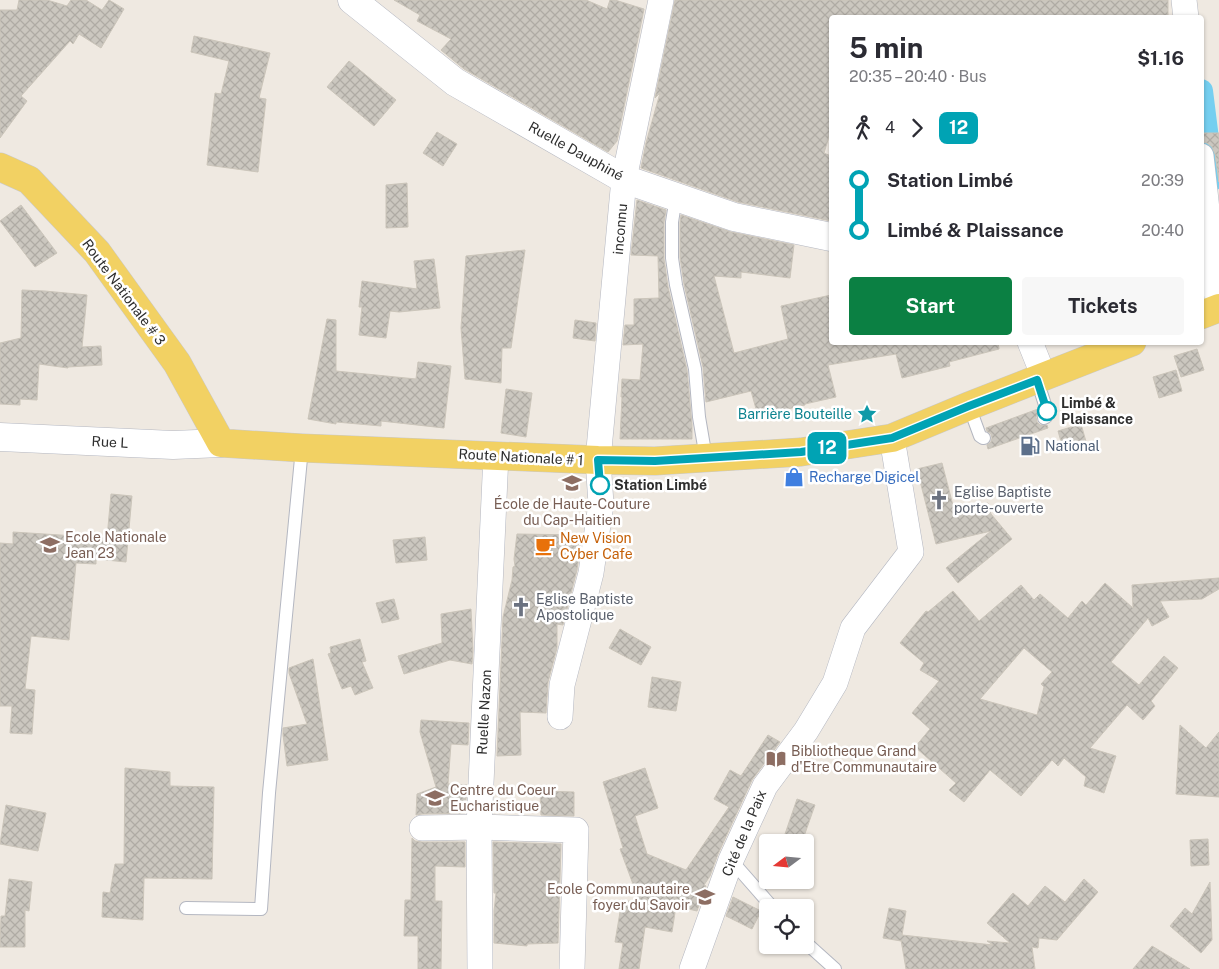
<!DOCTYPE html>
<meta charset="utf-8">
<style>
:root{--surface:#fff;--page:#f7f7f7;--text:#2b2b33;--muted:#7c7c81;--accent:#0b8043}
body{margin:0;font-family:"Public Sans",sans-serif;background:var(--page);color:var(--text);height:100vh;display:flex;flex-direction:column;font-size:19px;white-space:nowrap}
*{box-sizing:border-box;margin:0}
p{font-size:16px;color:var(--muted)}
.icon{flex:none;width:28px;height:28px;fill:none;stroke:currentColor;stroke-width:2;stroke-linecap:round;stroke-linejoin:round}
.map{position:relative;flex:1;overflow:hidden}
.side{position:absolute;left:829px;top:15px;width:375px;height:330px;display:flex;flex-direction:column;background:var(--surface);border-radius:5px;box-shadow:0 1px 4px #0004}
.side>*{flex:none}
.badge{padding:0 10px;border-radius:8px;font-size:18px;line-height:32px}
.needle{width:32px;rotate:254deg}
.buttons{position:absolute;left:759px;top:834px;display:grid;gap:10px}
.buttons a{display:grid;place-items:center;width:55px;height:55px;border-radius:5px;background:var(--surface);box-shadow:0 1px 4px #0004;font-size:25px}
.map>.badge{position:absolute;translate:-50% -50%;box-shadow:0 0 0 2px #fff}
.legs{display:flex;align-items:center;gap:8px;height:55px;padding:0 20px;font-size:16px}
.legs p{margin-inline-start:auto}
.overview{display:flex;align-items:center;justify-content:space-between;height:85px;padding:0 20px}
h1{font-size:28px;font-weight:700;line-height:38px}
.cta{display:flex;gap:10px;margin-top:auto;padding:10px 20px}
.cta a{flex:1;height:58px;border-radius:5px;background:var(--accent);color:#fff;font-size:20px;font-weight:700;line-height:58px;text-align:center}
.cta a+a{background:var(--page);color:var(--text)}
ul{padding:0 20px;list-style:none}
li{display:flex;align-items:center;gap:18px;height:50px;font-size:19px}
li i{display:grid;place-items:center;width:8px;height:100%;margin:0 6px;background:currentColor}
li i::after{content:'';width:12px;height:12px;margin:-6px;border:4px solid;border-radius:50%;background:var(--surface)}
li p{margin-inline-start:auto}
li:first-child i{background:linear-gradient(#0000 50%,currentColor 0)}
li:last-child i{background:linear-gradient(currentColor 50%,#0000 0)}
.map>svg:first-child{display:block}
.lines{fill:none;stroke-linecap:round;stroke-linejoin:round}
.canal{stroke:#75cff0;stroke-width:24}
.building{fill:url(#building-cross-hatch);stroke:#cbc5ba;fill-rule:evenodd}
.service-casing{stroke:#b4b7c1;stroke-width:14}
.minor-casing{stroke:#b4b7c1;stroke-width:26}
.tertiary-casing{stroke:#b4b7c1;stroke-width:29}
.primary-casing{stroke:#c9c9c9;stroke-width:29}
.service{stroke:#fff;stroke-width:12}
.minor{stroke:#fff;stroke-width:25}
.tertiary{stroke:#fff;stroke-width:28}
.primary{stroke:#f2d163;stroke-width:28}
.line-1-casing{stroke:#fff;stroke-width:11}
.line-1{stroke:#00a3b4;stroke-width:8}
.stop-1-dot{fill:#fff;stroke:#00a3b4;stroke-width:2.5}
.labels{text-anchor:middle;stroke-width:5;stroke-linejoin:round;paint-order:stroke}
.street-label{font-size:14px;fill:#2e2e2e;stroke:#fff}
.stop-label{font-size:14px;font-weight:bold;fill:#2e2e2e;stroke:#fff;text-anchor:start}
.culture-label{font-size:14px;fill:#0d838f;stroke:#fff;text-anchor:end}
.service-label{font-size:14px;fill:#4e5e75;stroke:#fff;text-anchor:start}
.shop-label{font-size:14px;fill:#366cbe;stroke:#fff;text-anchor:start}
.worship-label{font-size:14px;fill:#5b616d;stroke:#fff;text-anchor:start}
.education-label{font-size:14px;fill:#785e54;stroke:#fff;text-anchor:start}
.food-label{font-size:14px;fill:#c56008;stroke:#fff;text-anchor:start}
</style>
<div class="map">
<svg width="1219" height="969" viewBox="0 0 1219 969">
<defs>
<pattern id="building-cross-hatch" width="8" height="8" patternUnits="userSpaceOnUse" patternTransform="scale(1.25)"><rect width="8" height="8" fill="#cbc7bf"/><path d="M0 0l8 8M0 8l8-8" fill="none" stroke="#afaba4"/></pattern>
</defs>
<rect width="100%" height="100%" fill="#efe9e1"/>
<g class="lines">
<path class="canal" d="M1201 91 1212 179"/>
</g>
<g class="building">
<path d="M19 0H47L67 6 71 0H86L102 10 109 0 124 9 101 48 79 34 73 44 70 41 21 96 27 101 0 138V10H17Z"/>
<path d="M394 0H586L607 9 610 0H615L644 9 617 141 608 152 464 69 441 50 451 39 417 21 420 15Z"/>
<path d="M675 0H1168V18H831V130L824 153 831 156V221L738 202 641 168 646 143 660 93 655 98Z"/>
<path d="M194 36 270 53 259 98 266 99 258 172 207 165 215 93 221 94 229 61 191 52Z"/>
<path d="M349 61 396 100 374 126 327 87Z"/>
<path d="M437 132 457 144 443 166 423 153Z"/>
<path d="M1201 133H1219V182L1215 154 1212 147 1207 143 1201 142Z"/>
<path d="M407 183 408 227 386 228V185Z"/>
<path d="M637 200 666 210 664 222V259L668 287 687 370 692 425V439H620L622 397H621L622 379 640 380 643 344 623 345 625 325H634V299L659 298 658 256 631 255Z"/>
<path d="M21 205 57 253 35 267 0 221Z"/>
<path d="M681 215 731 232 794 245 790 278 741 272V278L714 276 734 353 788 339 781 306 831 295V342H998L999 349 949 362 950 366 902 378 896 354 828 365 836 397 805 404V405L758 416 751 391 706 402 703 367 684 284 680 257V223Z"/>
<path d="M525 250 511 348H502L501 383 465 379 461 328 466 256Z"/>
<path d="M434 259 440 308 399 312 390 311 386 338 359 335 362 307H359L362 281 417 289 414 261Z"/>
<path d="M22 290 45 291 87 295 82 347 101 346 102 365 68 367V368L39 364 37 400 20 399V405L0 404V343L21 338Z"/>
<path d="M327 319 336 320V371L416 379 418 362 451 366 444 428 381 421V426L336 422V424L308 419Z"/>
<path d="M575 320 596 323 595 341 573 338Z"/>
<path d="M1197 349 1204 370 1181 377 1174 356Z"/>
<path d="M1176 370 1182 391 1159 398 1153 377Z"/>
<path d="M506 389 532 393 526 437 501 433Z"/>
<path d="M1038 409 1039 412 1036 417 1037 422 1040 425H1047L1048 428 988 449 987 445 991 442 992 438 991 434 987 431 986 428Z"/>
<path d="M1081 424 1087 445 1064 452 1058 431Z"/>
<path d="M942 463 955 513 988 503 991 514 1012 539 958 583 946 568 991 531 936 544 917 469Z"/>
<path d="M111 494 132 496 126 562 96 559V564L76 563 69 640 31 636 25 689 35 690 32 734 10 733 12 706H0V543L13 544V532L107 538Z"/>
<path d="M517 534 582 535 577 570 563 625 557 624V648L548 682 546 713 520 712 521 755 497 756 503 617 512 580 513 567 515 566 514 559Z"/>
<path d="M425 537 427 560 396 563 393 540Z"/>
<path d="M1219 578V589L1202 599 1160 601 1169 617 1152 626 1148 618 1111 662 1139 685 1164 656 1178 668 1151 701 1155 706 1143 720 1127 705 1090 748 1116 756 1104 793 1084 786 1086 777 1064 758 1058 766 1052 760 1021 796 990 770 964 802 949 790 956 783 915 747 930 729 912 713 939 681 920 670 924 663 900 643 926 611 928 612 953 591 979 621 1021 585 1034 600 1040 594 1068 618 1082 601 1086 605 1105 583 1133 608 1132 585ZM1024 648 1052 672 1041 684 1044 687 1037 715 980 699Z"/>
<path d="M394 599 399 619 382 623 376 603Z"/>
<path d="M471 609 473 651 472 664 450 660 404 674 398 656 442 643 441 614Z"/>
<path d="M620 629 651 647 641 665 609 648Z"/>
<path d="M360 639 366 661 362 662 373 688 355 695 351 686 342 689 328 654 331 653 330 647Z"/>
<path d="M313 659 328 760 287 766 283 735V728L307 724 289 673V668Z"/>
<path d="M652 677 681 682 676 711 648 707Z"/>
<path d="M421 720 469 723 468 745 451 744 448 784 467 785 465 813 422 814 416 815 417 794 436 787 420 732Z"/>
<path d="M1180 725 1206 748 1219 732V797L1176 794Z"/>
<path d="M768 735 780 742 752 780 718 854 710 876 704 885 706 886 697 911 676 906 672 932 645 927 639 969H619L623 943 615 942 622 900 640 903 620 849 623 848 603 782 645 768 658 808 635 816 647 854 686 870 729 807 714 799 730 770 741 776Z"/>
<path d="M125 768 170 772V786L214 787 212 879 144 878 143 920 102 917 103 892 110 893 115 864H124Z"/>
<path d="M540 791 574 792V816L541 815Z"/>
<path d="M797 799 815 805 802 842 784 837Z"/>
<path d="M6 805 46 813 38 851 0 844Z"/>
<path d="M412 838 415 841 422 842H465V867L435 866V901H442L441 969H418V936H404L405 900H411Z"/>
<path d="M1208 839 1209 865 1191 866 1190 840Z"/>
<path d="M493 842 561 844 558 943 527 944V946L494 943V911L496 893H494Z"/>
<path d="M9 879 32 882 29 911 25 910V947H0L1 916H5Z"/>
<path d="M1084 879 1098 892 1057 940 1039 938 1038 948 1032 947 1035 969H906L901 940V941L883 938 889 908 906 911 902 935 993 945 987 941 1010 943 987 923 1013 893 1028 906 1045 886 1065 902Z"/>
<path d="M1210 882 1212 940 1201 953 1170 926 1185 908 1192 914Z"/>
<path d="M733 897 761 911 752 929 726 916Z"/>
<path d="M1152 946 1190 969H1133Z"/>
</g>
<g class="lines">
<defs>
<g id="service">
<path d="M676 197 672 222V258L676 285 695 369 699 417 706 458"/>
<path d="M1037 380 1047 411 1046 417 1044 418"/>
<path d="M969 406 980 436 983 438H984"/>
<path d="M731 860 773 908"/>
<path d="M186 908 261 909 269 793 302 448"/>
<path d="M805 942 835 969"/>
</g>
<g id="minor">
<path d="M1184 0 1186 18"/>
<path d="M1201 156 1218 308"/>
<path d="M1030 342 1044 377"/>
<path d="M560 717 562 685 591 573 601 504 598 460 624 179 661 0"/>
<path d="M422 828 479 827 576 830 572 969"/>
<path d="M480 969 479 827 496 455"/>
<path d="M692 969 731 860 765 786 806 731 835 683 853 628 911 552 892 438"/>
</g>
<g id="tertiary">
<path d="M352 0 455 82 624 179 734 217 831 237"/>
<path d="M0 437 173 445 221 443"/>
</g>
<g id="primary">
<path d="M0 167 29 180 97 252 177 363 221 443 302 448 598 460 655 461 801 452 892 438 969 406 1132 342"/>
<path d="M1201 315 1219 308"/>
</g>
</defs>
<use href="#service" class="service-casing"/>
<use href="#minor" class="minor-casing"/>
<use href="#tertiary" class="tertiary-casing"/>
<use href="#primary" class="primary-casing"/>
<use href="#service" class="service"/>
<use href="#minor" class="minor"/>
<use href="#tertiary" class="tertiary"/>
<use href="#primary" class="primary"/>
</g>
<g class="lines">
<defs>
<path id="line-1" d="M600 485 598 460 655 461 801 452 892 438 969 406 1037 380 1047 411"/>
</defs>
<use href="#line-1" class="line-1-casing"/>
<use href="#line-1" class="line-1"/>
</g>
<defs>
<symbol id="sight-bare" viewBox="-9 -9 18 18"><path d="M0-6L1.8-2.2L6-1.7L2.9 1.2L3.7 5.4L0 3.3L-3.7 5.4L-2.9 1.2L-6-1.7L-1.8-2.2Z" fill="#0f9aa8" stroke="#fff" stroke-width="2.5" paint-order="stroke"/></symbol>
<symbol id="fuel-bare" viewBox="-9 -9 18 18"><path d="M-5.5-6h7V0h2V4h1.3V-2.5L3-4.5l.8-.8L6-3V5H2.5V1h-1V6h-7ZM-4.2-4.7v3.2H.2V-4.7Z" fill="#5c6f8a" stroke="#fff" stroke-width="2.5" paint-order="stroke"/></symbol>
<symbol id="shop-bare" viewBox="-9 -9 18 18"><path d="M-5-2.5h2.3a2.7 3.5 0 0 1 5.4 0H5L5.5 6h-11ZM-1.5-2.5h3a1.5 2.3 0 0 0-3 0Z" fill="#3f7fe0" stroke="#fff" stroke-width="2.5" paint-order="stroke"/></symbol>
<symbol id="school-bare" viewBox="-9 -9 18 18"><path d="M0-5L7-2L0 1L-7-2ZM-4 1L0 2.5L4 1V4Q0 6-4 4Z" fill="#8d6e63" stroke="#fff" stroke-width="2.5" paint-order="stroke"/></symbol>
<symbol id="church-bare" viewBox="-9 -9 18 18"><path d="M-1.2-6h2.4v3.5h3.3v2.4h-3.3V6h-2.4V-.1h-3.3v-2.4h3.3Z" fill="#6b7280" stroke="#fff" stroke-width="2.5" paint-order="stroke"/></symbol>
<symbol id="cafe-bare" viewBox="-9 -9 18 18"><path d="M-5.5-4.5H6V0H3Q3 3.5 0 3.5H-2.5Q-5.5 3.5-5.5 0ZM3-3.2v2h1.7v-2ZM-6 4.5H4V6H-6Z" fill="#e8710a" stroke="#fff" stroke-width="2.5" paint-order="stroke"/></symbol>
<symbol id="library-bare" viewBox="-9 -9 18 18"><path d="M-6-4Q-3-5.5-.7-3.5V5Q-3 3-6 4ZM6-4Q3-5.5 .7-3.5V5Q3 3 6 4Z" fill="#8d6e63" stroke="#fff" stroke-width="2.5" paint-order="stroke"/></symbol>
</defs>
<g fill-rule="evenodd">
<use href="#sight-bare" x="853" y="400" width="28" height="28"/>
<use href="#fuel-bare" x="1016" y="432" width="28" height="28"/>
<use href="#shop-bare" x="780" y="463" width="28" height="28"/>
<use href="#school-bare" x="558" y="469" width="28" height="28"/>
<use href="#church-bare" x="925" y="486" width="28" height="28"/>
<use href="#school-bare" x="36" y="531" width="28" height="28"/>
<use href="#cafe-bare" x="531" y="532" width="28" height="28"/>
<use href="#church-bare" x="507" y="593" width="28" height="28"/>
<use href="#library-bare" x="762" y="745" width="28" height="28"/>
<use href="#school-bare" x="421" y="784" width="28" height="28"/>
<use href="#school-bare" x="691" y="883" width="28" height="28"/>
</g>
<g class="stop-1-dot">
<circle cx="1047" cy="411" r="9"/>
<circle cx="600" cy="485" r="9"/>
</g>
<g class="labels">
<g class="street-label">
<text transform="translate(576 151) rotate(29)" y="5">Ruelle Dauphiné</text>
<text transform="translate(620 229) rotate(-85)" y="5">inconnu</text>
<text transform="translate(124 292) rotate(53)" y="5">Route Nationale # 3</text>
<text transform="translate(110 442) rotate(3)" y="5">Rue L</text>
<text transform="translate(521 457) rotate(3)" y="5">Route Nationale # 1</text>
<text transform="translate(484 712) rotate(-87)" y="5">Ruelle Nazon</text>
<text transform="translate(744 833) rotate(-67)" y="5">Cité de la Paix</text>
</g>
<g class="stop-label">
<text x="1061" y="408">Limbé &amp;<tspan x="1061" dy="16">Plaissance</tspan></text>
<text x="614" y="490">Station Limbé</text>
</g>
<g class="culture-label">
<text x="852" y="419">Barrière Bouteille</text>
</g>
<g class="service-label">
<text x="1045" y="451">National</text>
</g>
<g class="shop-label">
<text x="809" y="482">Recharge Digicel</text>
</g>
<g class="worship-label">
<text x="954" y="497">Eglise Baptiste<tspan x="954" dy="16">porte-ouverte</tspan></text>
<text x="536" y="604">Eglise Baptiste<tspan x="536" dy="16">Apostolique</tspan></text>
</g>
<g class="education-label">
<text x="572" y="509" text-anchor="middle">École de Haute-Couture<tspan x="572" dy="16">du Cap-Haitien</tspan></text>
<text x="65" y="542">Ecole Nationale<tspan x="65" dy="16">Jean 23</tspan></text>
<text x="791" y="756">Bibliotheque Grand<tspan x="791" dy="16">d'Etre Communautaire</tspan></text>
<text x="450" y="795">Centre du Coeur<tspan x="450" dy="16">Eucharistique</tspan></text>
<text x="690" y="894" text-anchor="end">Ecole Communautaire<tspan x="690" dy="16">foyer du Savoir</tspan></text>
</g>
<g class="food-label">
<text x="560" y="543">New Vision<tspan x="560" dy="16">Cyber Cafe</tspan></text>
</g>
</g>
</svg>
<div class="buttons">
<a><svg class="needle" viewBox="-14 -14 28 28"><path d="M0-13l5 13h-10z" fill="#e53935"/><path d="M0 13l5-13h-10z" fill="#7c7c81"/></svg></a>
<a><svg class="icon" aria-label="locate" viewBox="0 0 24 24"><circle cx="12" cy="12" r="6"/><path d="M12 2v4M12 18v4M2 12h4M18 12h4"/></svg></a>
</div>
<b class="badge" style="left:827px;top:448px;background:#00a3b4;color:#fff">12</b>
<section class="side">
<div class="overview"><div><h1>5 min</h1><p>20:35 – 20:40 · Bus</p></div><b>$1.16</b></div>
<div class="legs"><svg class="icon" aria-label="walk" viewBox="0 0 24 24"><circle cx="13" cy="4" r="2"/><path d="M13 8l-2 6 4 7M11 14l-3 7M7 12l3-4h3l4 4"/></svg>4<svg class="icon" aria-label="forward" viewBox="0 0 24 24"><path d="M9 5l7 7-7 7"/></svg><b class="badge" style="background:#00a3b4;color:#fff">12</b></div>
<ul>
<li><i style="color:#00a3b4"></i><b>Station Limbé</b><p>20:39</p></li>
<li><i style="color:#00a3b4"></i><b>Limbé &amp; Plaissance</b><p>20:40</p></li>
</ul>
<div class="cta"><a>Start</a><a>Tickets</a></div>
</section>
</div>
